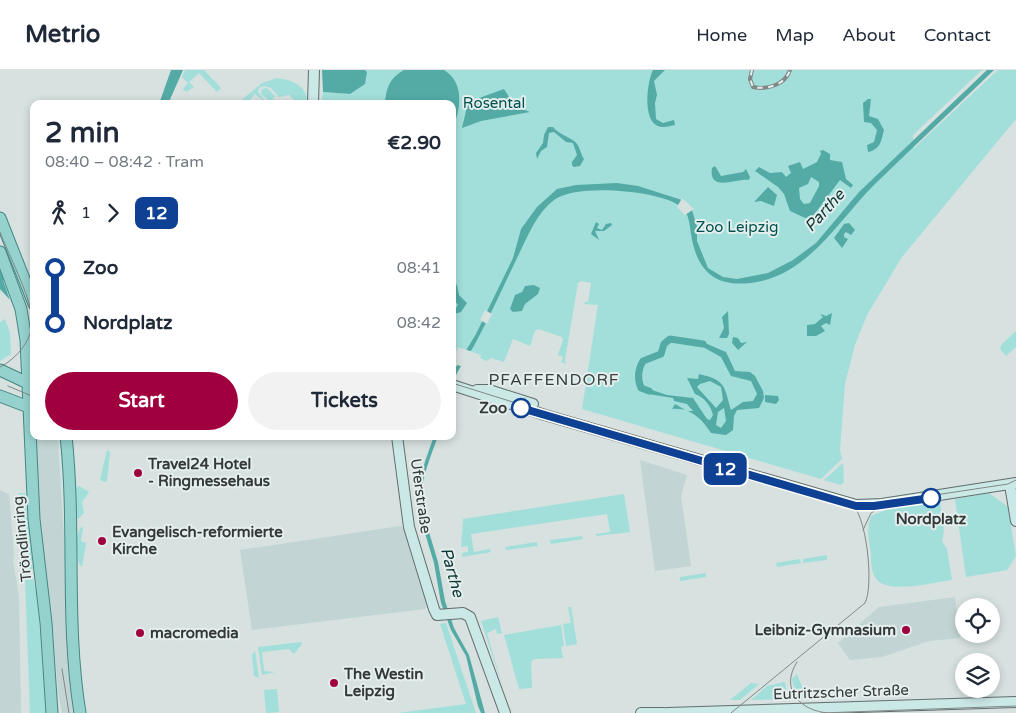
<!DOCTYPE html>
<meta charset="utf-8">
<style>
:root{--surface:#fff;--page:#f2f2f3;--text:#1f2937;--muted:#747a83;--line:#e0e1e3;--accent:#a0003e}
body{margin:0;font-family:"Varela Round",sans-serif;background:var(--page);color:var(--text);height:100vh;display:flex;flex-direction:column;font-size:19px;white-space:nowrap}
*{box-sizing:border-box;margin:0}
p{font-size:16px;color:var(--muted)}
.icon{flex:none;width:28px;height:28px;fill:none;stroke:currentColor;stroke-width:2;stroke-linecap:round;stroke-linejoin:round}
.map{position:relative;flex:1;overflow:hidden}
.details{position:absolute;left:30px;top:30px;width:426px;height:340px;display:flex;flex-direction:column;background:var(--surface);border-radius:10px;box-shadow:0 2px 8px #0003}
.details>*{flex:none}
.badge{padding:0 10px;border-radius:8px;font-size:18px;line-height:32px}
.tools{position:absolute;left:955px;top:528px;display:grid;gap:10px}
.tools a{display:grid;place-items:center;width:45px;height:45px;border-radius:50%;background:var(--surface);box-shadow:0 2px 8px #0003;font-size:25px}
.map>.badge{position:absolute;translate:-50% -50%;box-shadow:0 0 0 2px #fff}
.legs{display:flex;align-items:center;gap:8px;height:55px;padding:0 15px;font-size:16px}
.legs p{margin-inline-start:auto}
.headline{display:flex;align-items:center;justify-content:space-between;height:85px;padding:0 15px}
h1{font-size:28px;font-weight:700;line-height:38px}
.primary-button{display:flex;gap:10px;margin-top:auto;padding:10px 15px}
.primary-button a{flex:1;height:58px;border-radius:30px;background:var(--accent);color:#fff;font-size:20px;font-weight:700;line-height:58px;text-align:center}
.primary-button a+a{background:var(--page);color:var(--text)}
ul{padding:0 15px;list-style:none}
li{display:flex;align-items:center;gap:18px;height:55px;font-size:19px}
li i{display:grid;place-items:center;width:8px;height:100%;margin:0 6px;background:currentColor}
li i::after{content:'';width:12px;height:12px;margin:-6px;border:4px solid;border-radius:50%;background:var(--surface)}
li p{margin-inline-start:auto}
li:first-child i{background:linear-gradient(#0000 50%,currentColor 0)}
li:last-child i{background:linear-gradient(currentColor 50%,#0000 0)}
header{display:flex;align-items:center;gap:30px;box-sizing:border-box;height:70px;padding:0 25px;background:var(--surface);border-bottom:1px solid var(--line)}
header strong{font-size:24px}
nav{display:flex;gap:28px;margin-inline-start:auto;font-size:18px}
.map>svg:first-child{display:block}
.built{fill:#c2d5d4}
.green{fill:#a2dfda}
.forest{fill:#54aba6;fill-rule:evenodd}
.pier{fill:#d6e1e0}
.lines{fill:none;stroke-linecap:round;stroke-linejoin:round}
.canal{stroke:#54aba6;stroke-width:7}
.secondary-casing{stroke:#636d6c;stroke-width:12}
.primary-casing{stroke:#458783;stroke-width:13}
.secondary{stroke:#cae8e6;stroke-width:10}
.primary{stroke:#95d1cd;stroke-width:11}
.tram{stroke:#818888;stroke-width:1}
.rail-casing{stroke:#818888;stroke-width:4}
.rail{stroke:#e3eeed;stroke-width:2;stroke-dasharray:5.5;stroke-linecap:butt}
.line-1-casing{stroke:#fff;stroke-width:11}
.line-1{stroke:#0e4094;stroke-width:8}
.stop-1-dot{fill:#fff;stroke:#0e4094;stroke-width:2.5}
.poi-dot{fill:#a0003e;stroke:#e3eeed;stroke-width:2}
.labels{text-anchor:middle;stroke-width:4;stroke-linejoin:round;paint-order:stroke}
.park-label{font-size:15px;fill:#00524f;stroke:#e3eeed}
.stop-label{font-size:15px;font-weight:bold;fill:#343838;stroke:#e3eeed;text-anchor:end}
.poi-label{font-size:15px;font-weight:bold;fill:#343838;stroke:#e3eeed;text-anchor:start}
.street-label{font-size:15px;fill:#343838;stroke:#e3eeed}
.water-label{font-size:16px;font-style:italic;fill:#0e3836;stroke:#e3eeed}
.neighbourhood-label{font-size:16px;letter-spacing:1px;fill:#37403f;stroke:#e3eeed}
</style>
<header>
<strong>Metrio</strong>
<nav><a>Home</a><a>Map</a><a>About</a><a>Contact</a></nav>
</header>
<div class="map">
<svg width="1016" height="643" viewBox="0 0 1016 643">
<rect width="100%" height="100%" fill="#d6e1e0"/>
<g class="built">
<path d="M34 366H56L58 372 67 511V584L75 643H62L58 622 53 560 43 503Z"/>
<path d="M640 390 687 405 681 426 691 496 655 501Z"/>
<path d="M0 420 9 424 14 484 13 491 19 526 21 643H0Z"/>
<path d="M400 456 403 457 427 536 425 539 252 560 240 480Z"/>
<path d="M955 527 960 568 929 571 882 587 850 590 838 573 879 537Z"/>
</g>
<g class="green">
<path d="M185 0H204L221 18 217 22 199 3 189 12 194 17 186 22 183 19 188 13 182 7Z"/>
<path d="M365 0H982L913 65 914 78 998 0H1016V49L902 187 867 245 855 275 845 314 840 380 842 389 821 409 582 339 598 235 584 234 585 232H588L591 213 581 211 578 213 565 290 566 294 561 292 563 287 558 285 563 270 562 267 538 259 535 261 530 276 513 269 504 292 491 288 487 291 480 288 481 285 458 277 453 288 452 34H321L323 22 350 24 367 2Z"/>
<path d="M277 8C293 10 308 16 307 34H298L289 25 279 27 271 18 264 16 259 18 258 22 267 34 255 24 246 34H237L262 13Z"/>
<path d="M267 18 275 26 271 32 261 24 262 19Z"/>
<path d="M5 249 10 263 11 284 0 291V252Z"/>
<path d="M1016 261V277L1006 286 1000 279 1001 275Z"/>
<path d="M107 380 110 382 107 411 105 412 100 410Z"/>
<path d="M843 393 844 412 841 415 824 410Z"/>
<path d="M79 416 89 422 82 432 84 443 78 449 75 445 76 418Z"/>
<path d="M19 423H25L33 499 24 500Z"/>
<path d="M989 423 1008 437 1016 486 1007 500 966 507 955 429Z"/>
<path d="M624 424 630 462 596 466V464L610 462 607 444 471 464 474 482 490 479 491 482 462 487V483L468 482V476L461 477 463 449Z"/>
<path d="M940 431 944 461 942 471 947 479 952 510C934 512 885 526 875 507 871 500 871 491 871 484 869 470 866 459 871 446L888 439Z"/>
<path d="M81 457 83 458 81 471 86 473 82 497C74 490 75 466 81 457Z"/>
<path d="M582 466 583 469 551 474 550 470Z"/>
<path d="M537 472 538 476 506 480 505 477Z"/>
<path d="M827 485V490L803 493V489Z"/>
<path d="M800 489 801 493 777 497 776 493Z"/>
<path d="M706 503V507L680 511V507Z"/>
<path d="M25 508H33L37 526 46 643H30Z"/>
<path d="M568 537H571L577 574 566 576 563 554 571 553Z"/>
<path d="M498 547 502 563 497 564 496 559 487 563 502 615 481 551Z"/>
<path d="M446 553 476 643H398L466 634 440 554Z"/>
<path d="M561 555 564 576 561 577 563 588 534 589 531 592 532 618 519 619 504 565Z"/>
<path d="M301 572 302 574 294 584 289 579 262 582 264 601 275 602 262 605 258 577Z"/>
<path d="M255 581 259 608 254 606 252 585Z"/>
<path d="M797 604 807 629H800L795 622 792 609Z"/>
<path d="M785 612 788 629 751 630 767 616Z"/>
<path d="M751 613 759 614 740 630H730Z"/>
<path d="M277 619 279 642 266 643 264 620Z"/>
</g>
<g class="forest">
<path d="M171 0H183L168 34H159Z"/>
<path d="M322 0H365L367 2 365 14 350 24 323 22Z"/>
<path d="M404 0H444C464 12 461 37 454 55L452 34H385C386 17 390 8 404 0Z"/>
<path d="M653 0H665L654 11 657 25 655 33 656 49 663 53 674 50 675 55C669 56 662 59 656 55 643 47 647 12 653 0Z"/>
<path d="M987 0H994C955 38 915 75 876 113 840 148 811 202 757 212 717 219 697 203 691 164 689 153 690 144 680 136 659 120 575 113 554 130 536 144 528 166 518 186 504 215 491 244 476 272 469 286 458 297 453 313V302L476 264 513 188 521 159 537 137 557 119 576 115 617 113 638 116 682 130 692 140 697 157V171L708 198 723 207 737 209 768 203 793 190 816 173 859 122Z"/>
<path d="M504 19 515 36 530 42 481 51 462 58 468 32Z"/>
<path d="M868 29H871L869 46 878 49 884 60C881 71 881 79 868 82L867 75 874 72 877 60 871 53 864 52 863 33Z"/>
<path d="M548 57H553C559 64 567 66 574 71 580 75 580 83 584 89L580 96 574 97 572 95V92L577 85 573 73 566 72 554 62 549 63 547 77 541 81 537 89 536 83 543 73 544 65Z"/>
<path d="M823 80 830 84V90L842 92 846 109 853 115 851 118 840 110 813 146 805 148 790 141 784 124 778 117 755 101 759 97 770 103 782 102 786 107 791 103 788 96 800 92 803 99 817 92 821 84 820 81ZM811 107 819 112V116L810 133 804 134 800 129 799 118 808 114Z"/>
<path d="M715 96 721 106 743 102 746 99 750 107 749 110C736 108 708 123 712 98Z"/>
<path d="M768 117 777 125 774 136 761 131 754 132Z"/>
<path d="M596 152 599 154 597 158 602 160 606 154 611 153 612 155 604 161H595L599 170 591 164Z"/>
<path d="M849 153 855 160 851 165 846 162 844 164V167L848 169 842 178 834 168 844 154Z"/>
<path d="M0 201 8 216 29 232 34 243C23 238 4 231 0 219 0 214 0 206 0 201Z"/>
<path d="M453 212 457 215 459 225 467 233 461 242 454 244 452 237 456 238 458 235 453 228Z"/>
<path d="M534 215 540 218 538 224 525 234 522 241 513 242 510 239 515 225 522 222 525 216Z"/>
<path d="M728 241 729 264 727 268H719L724 258 722 247Z"/>
<path d="M832 243 830 255 826 253 821 256 825 261 816 266H807V255L815 254 823 247 820 244 826 246Z"/>
<path d="M733 267 738 268 741 273 747 272 738 280 732 273Z"/>
<path d="M705 273 726 282 735 301 750 302 755 306 763 321 764 328 759 338 737 340 734 346 733 360 726 365 711 363C702 349 690 337 672 339L675 334 687 341H693L687 334 674 331 673 328 648 324 649 319 667 325 693 328 707 349 710 350 713 345C711 336 704 327 695 324L687 308 698 309 699 304C726 310 724 316 731 340L743 332 753 331 757 324 751 311 731 306 721 287 703 277ZM710 311 721 317 723 330 716 338 697 317 700 314ZM724 338 726 351 721 358 716 355 718 342Z"/>
<path d="M765 325 778 326 779 330 776 334 765 332Z"/>
<path d="M434 366H438C430 389 418 415 422 439L438 492 445 531 454 558 469 585 485 643H481L478 636 466 586 451 560 441 533 434 493 418 440C415 415 426 389 434 366Z"/>
</g>
<g class="pier">
<path d="M682 128 694 139 685 145 677 137Z"/>
<path d="M3 210 16 224 34 233V243L24 241 11 231 8 232 2 225 0 219 10 230Z"/>
<path d="M485 240 492 244 487 254 480 250Z"/>
<path d="M464 279 473 282 463 297 455 294Z"/>
</g>
<g class="lines">
<path class="canal" d="M649 321 641 318C637 308 638 299 643 291L661 284 664 274 670 269 703 274"/>
<defs>
<g id="secondary">
<path d="M313 34 314 0"/>
<path d="M452 315 545 345 856 435 882 434 1016 413"/>
<path d="M477 320H489L533 334"/>
<path d="M397 366 409 457 434 539 437 545 463 543 470 547 505 643"/>
<path d="M1010 415 1016 451"/>
<path d="M641 643H664"/>
<path d="M668 643 1016 632"/>
</g>
<g id="primary">
<path d="M0 148 34 234"/>
<path d="M0 182 21 239 26 270 34 449 46 553 52 643"/>
<path d="M0 300 32 315"/>
<path d="M0 326 34 339"/>
<path d="M66 366C76 458 65 551 80 643"/>
</g>
</defs>
<use href="#secondary" class="secondary-casing"/>
<use href="#primary" class="primary-casing"/>
<use href="#secondary" class="secondary"/>
<use href="#primary" class="primary"/>
<g class="tram">
<path d="M0 162C8 183 30 226 32 247 34 268 18 288 0 297"/>
<path d="M452 313 628 368 855 433H882L1008 414 1016 410"/>
<path d="M8 316 34 327"/>
<path d="M863 460 871 443 885 435"/>
<path d="M797 592C779 620 801 641 828 643"/>
<path d="M62 599 69 643"/>
<path d="M731 643 865 533C874 516 867 442 850 432"/>
<path d="M821 643 1016 636"/>
</g>
<defs>
<path id="rail" d="M752 0 750 9 753 17C767 20 785 15 790 0"/>
</defs>
<use href="#rail" class="rail-casing"/>
<use href="#rail" class="rail"/>
</g>
<g class="lines">
<defs>
<path id="line-1" d="M521 338 856 436H874L931 428"/>
</defs>
<use href="#line-1" class="line-1-casing"/>
<use href="#line-1" class="line-1"/>
</g>
<g class="stop-1-dot">
<circle cx="521" cy="338" r="9"/>
<circle cx="931" cy="428" r="9"/>
</g>
<g class="poi-dot">
<circle cx="138" cy="403" r="5"/>
<circle cx="102" cy="471" r="5"/>
<circle cx="906" cy="560" r="5"/>
<circle cx="140" cy="563" r="5"/>
<circle cx="334" cy="613" r="5"/>
</g>
<g class="labels">
<g class="park-label">
<text x="494" y="38">Rosental</text>
<text x="737" y="162">Zoo Leipzig</text>
</g>
<g class="stop-label">
<text x="507" y="343">Zoo</text>
<text x="931" y="454" text-anchor="middle">Nordplatz</text>
</g>
<g class="poi-label">
<text x="148" y="399">Travel24 Hotel<tspan x="148" dy="17">- Ringmessehaus</tspan></text>
<text x="112" y="467">Evangelisch-reformierte<tspan x="112" dy="17">Kirche</tspan></text>
<text x="896" y="565" text-anchor="end">Leibniz-Gymnasium</text>
<text x="150" y="568">macromedia</text>
<text x="344" y="609">The Westin<tspan x="344" dy="17">Leipzig</tspan></text>
</g>
<g class="street-label">
<text transform="translate(421 426) rotate(82)" y="5">Uferstraße</text>
<text transform="translate(22 469) rotate(-96)" y="5">Tröndlinring</text>
<text transform="translate(841 622) rotate(-2)" y="5">Eutritzscher Straße</text>
</g>
<g class="water-label">
<text transform="translate(824 140) rotate(-48)" y="6">Parthe</text>
<text transform="translate(453 502) rotate(75)" y="6">Parthe</text>
</g>
<g class="neighbourhood-label">
<text x="554" y="315">PFAFFENDORF</text>
</g>
</g>
</svg>
<div class="tools">
<a><svg class="icon" aria-label="locate" viewBox="0 0 24 24"><circle cx="12" cy="12" r="6"/><path d="M12 2v4M12 18v4M2 12h4M18 12h4"/></svg></a>
<a><svg class="icon" aria-label="layers" viewBox="0 0 24 24"><path d="M12 4l9 5-9 5-9-5zM3 14l9 5 9-5"/></svg></a>
</div>
<b class="badge" style="left:725px;top:399px;background:#0e4094;color:#fff">12</b>
<section class="details">
<div class="headline"><div><h1>2 min</h1><p>08:40 – 08:42 · Tram</p></div><b>€2.90</b></div>
<div class="legs"><svg class="icon" aria-label="walk" viewBox="0 0 24 24"><circle cx="13" cy="4" r="2"/><path d="M13 8l-2 6 4 7M11 14l-3 7M7 12l3-4h3l4 4"/></svg>1<svg class="icon" aria-label="forward" viewBox="0 0 24 24"><path d="M9 5l7 7-7 7"/></svg><b class="badge" style="background:#0e4094;color:#fff">12</b></div>
<ul>
<li><i style="color:#0e4094"></i><b>Zoo</b><p>08:41</p></li>
<li><i style="color:#0e4094"></i><b>Nordplatz</b><p>08:42</p></li>
</ul>
<div class="primary-button"><a>Start</a><a>Tickets</a></div>
</section>
</div>
